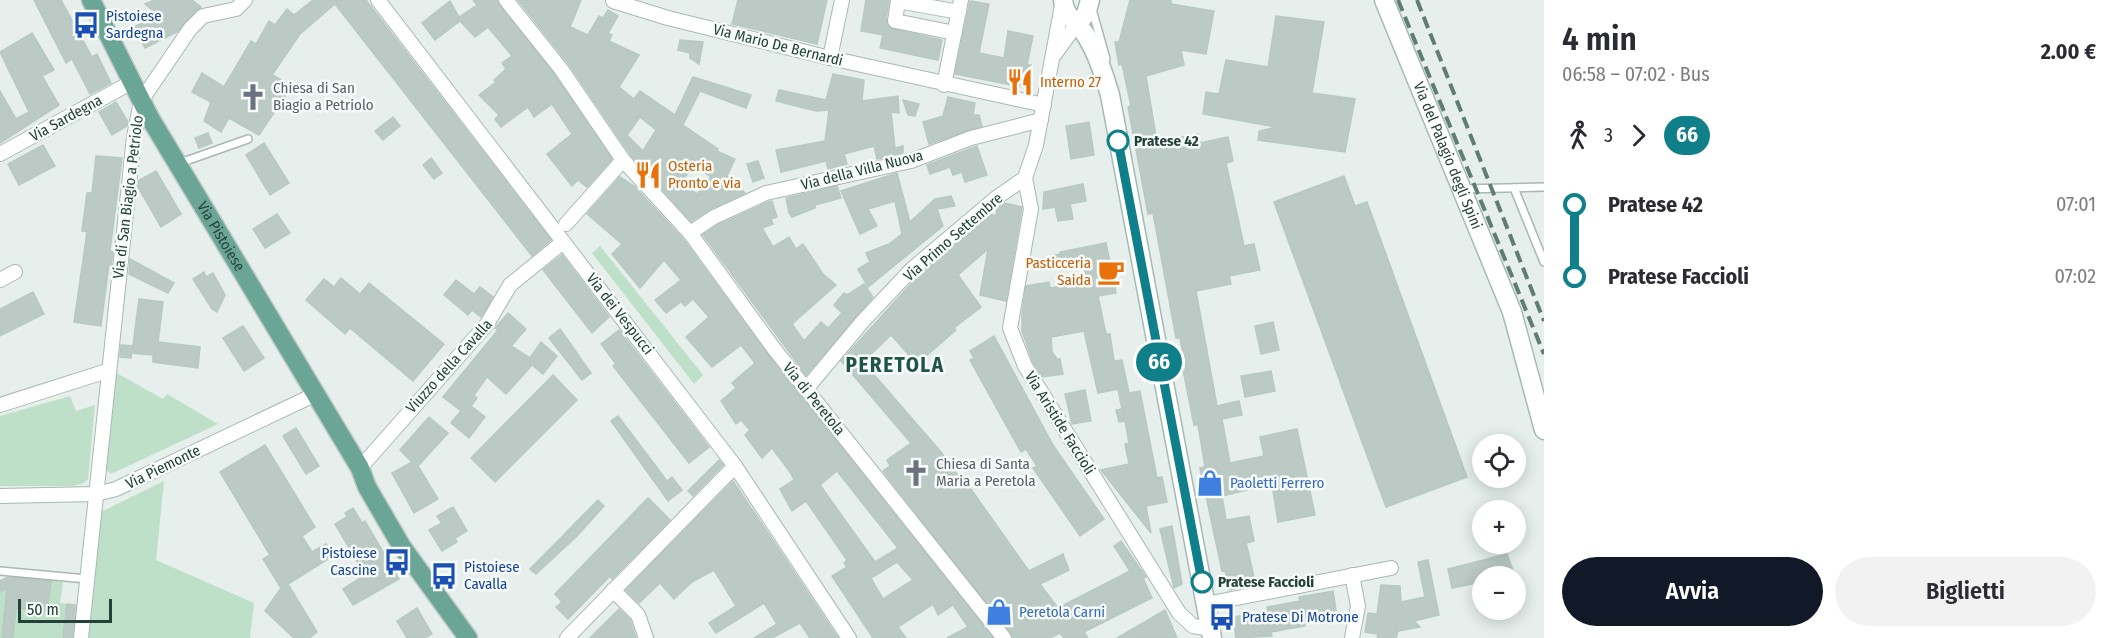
<!DOCTYPE html>
<html lang="it">
<meta charset="utf-8">
<style>
:root{--surface:#fff;--page:#f2f2f3;--text:#2b2b33;--muted:#7c7c81;--accent:#111827}
body{margin:0;font-family:"Fira Sans Condensed",sans-serif;background:var(--page);color:var(--text);height:100vh;display:flex;flex-direction:column;font-size:22px;white-space:nowrap}
*{box-sizing:border-box;margin:0}
p{font-size:20px;color:var(--muted)}
.icon{flex:none;width:33px;height:33px;fill:none;stroke:currentColor;stroke-width:2;stroke-linecap:round;stroke-linejoin:round}
.map{position:relative;flex:1;overflow:hidden}
.side{display:flex;flex-direction:column;background:var(--surface);width:570px}
.side>*{flex:none}
.badge{padding:0 12px;border-radius:20px;font-size:21px;line-height:39px}
.controls{position:absolute;left:1472px;top:434px;display:grid;gap:12px}
.controls a{display:grid;place-items:center;width:54px;height:54px;border-radius:50%;background:var(--surface);box-shadow:0 3px 15px #0003;font-size:30px}
.scale{position:absolute;left:18px;bottom:15px;width:94px;box-sizing:border-box;padding-left:6px;border:3px solid #24423a;border-top:0;font-size:16px;line-height:21px;white-space:nowrap;color:#24423a;-webkit-text-stroke:4px #f7fbf9;paint-order:stroke}
.map>.badge{position:absolute;translate:-50% -50%;box-shadow:0 0 0 3px #fff}
.legs{display:flex;align-items:center;gap:9px;height:66px;padding:0 18px;font-size:20px}
.legs p{margin-inline-start:auto}
.overview{display:flex;align-items:center;justify-content:space-between;height:102px;padding:0 18px}
h1{font-size:33px;font-weight:600;line-height:45px}
.cta{display:flex;gap:12px;margin-top:auto;padding:12px 18px}
.cta a{flex:1;height:69px;border-radius:36px;background:var(--accent);color:#fff;font-size:24px;font-weight:600;line-height:69px;text-align:center}
.cta a+a{background:var(--page);color:var(--text)}
ul{padding:0 18px;list-style:none}
li{display:flex;align-items:center;gap:21px;height:72px;font-size:22px}
li i{display:grid;place-items:center;width:9px;height:100%;margin:0 8px;background:currentColor}
li i::after{content:'';width:15px;height:15px;margin:-8px;border:4px solid;border-radius:50%;background:var(--surface)}
li p{margin-inline-start:auto}
li:first-child i{background:linear-gradient(#0000 50%,currentColor 0)}
li:last-child i{background:linear-gradient(currentColor 50%,#0000 0)}
main{display:flex;flex:1;min-height:0}
.map>svg:first-child{display:block}
.green{fill:#bfe0c8}
.building{fill:#bbcac4;stroke:#b8c9c2;stroke-width:1.5;fill-rule:evenodd}
.lines{fill:none;stroke-linecap:round;stroke-linejoin:round}
.lane-casing{stroke:#a8b8b2;stroke-width:10}
.street-casing{stroke:#a8b8b2;stroke-width:16}
.secondary-casing{stroke:#a4bbb3;stroke-width:21}
.primary-casing{stroke:#c2cac8;stroke-width:21}
.lane{stroke:#fff;stroke-width:7}
.street{stroke:#fff;stroke-width:14}
.secondary{stroke:#fff;stroke-width:18}
.primary{stroke:#6aa596;stroke-width:18}
.rail{stroke:#5f7d75;stroke-width:4;stroke-dasharray:12 6;stroke-linecap:butt}
.line-1-casing{stroke:#fff;stroke-width:14}
.line-1{stroke:#0f7f89;stroke-width:9}
.stop-1-dot{fill:#fff;stroke:#0f7f89;stroke-width:3}
.labels{text-anchor:middle;stroke-width:5;stroke-linejoin:round;paint-order:stroke}
.transit-label{font-size:15px;fill:#164399;stroke:#f7fbf9;text-anchor:start}
.street-label{font-size:15px;fill:#24423a;stroke:#f7fbf9}
.food-label{font-size:15px;fill:#c56008;stroke:#f7fbf9;text-anchor:start}
.worship-label{font-size:15px;fill:#5b616d;stroke:#f7fbf9;text-anchor:start}
.stop-label{font-size:15px;font-weight:bold;fill:#24423a;stroke:#f7fbf9;text-anchor:start}
.shop-label{font-size:15px;fill:#366cbe;stroke:#f7fbf9;text-anchor:start}
.district-label{font-size:21px;font-weight:bold;letter-spacing:1.5px;fill:#1f5548;stroke:#f7fbf9}
</style>
<main>
<div class="map">
<svg width="1544" height="638" viewBox="0 0 1544 638">
<rect width="100%" height="100%" fill="#e6efeb"/>
<g class="green">
<path d="M600 246 703 375 694 384 592 253Z"/>
<path d="M113 371 163 399 167 394 218 424 111 474 104 468Z"/>
<path d="M70 396 76 411 95 405 88 479 82 484 73 486H0V416Z"/>
<path d="M164 481 156 560 254 603 250 638H87L101 512Z"/>
<path d="M13 575 63 582 60 603 79 606 75 638H0V581Z"/>
</g>
<g class="building">
<path d="M34 0H61L92 57 97 54 111 83 90 94 72 59 66 63Z"/>
<path d="M154 0H192L201 7 177 32 145 48 134 27 158 15 145 4Z"/>
<path d="M313 0H366L551 240 532 256 335 4 300 34 272 75 284 81 281 87 286 95 259 135 229 118 221 132 204 121 211 102 192 92 202 73 224 87 251 41 256 44 269 21 275 25 287 9 294 15Z"/>
<path d="M473 0H497L554 74 612 159 587 187 578 180 572 186 547 154 572 134 552 104 534 117 528 107 501 127 495 119 499 115 479 95 496 82 494 80 506 69 502 63 512 56 488 27 475 37 460 21 435 40 422 23 450 1 459 17 477 5Z"/>
<path d="M518 0H581L570 27 588 35 599 16 603 18 608 10 618 16 608 33 612 35 609 41 639 55 619 87 634 99 640 91 675 115 693 77 751 95 746 108 700 91 683 125 718 149 717 151 735 159 727 176 745 193 710 209 691 221 630 154 568 63ZM640 117 656 130 643 151 627 135ZM694 165 711 177 697 194 682 181Z"/>
<path d="M738 0H827L817 44 732 24Z"/>
<path d="M866 0H889L886 20 890 28 942 40 938 60 880 48 883 35 861 31Z"/>
<path d="M1130 0H1171V4L1214 11 1206 54 1181 50 1184 65 1146 76 1157 142 1198 134 1200 143 1228 137 1233 161 1226 163 1244 246 1254 244 1260 270 1229 276 1231 284 1196 291 1217 406 1239 401 1242 415 1222 419 1230 463 1264 456 1260 437 1297 429 1315 515 1278 522 1272 484 1222 496 1226 520 1249 516 1254 541 1246 543 1256 585 1229 590 1225 570 1222 571 1200 468 1205 467 1198 425H1194L1183 370 1186 369 1180 338H1176L1153 213 1148 214 1128 107 1131 106 1122 64 1119 65 1115 42H1119Z"/>
<path d="M970 1 989 4 979 53 1004 58 1008 31 1033 36 1027 65H1031L1027 88 955 74Z"/>
<path d="M1276 16 1324 22 1312 93 1355 99 1345 152 1258 140 1259 131 1276 127 1203 114 1206 92 1219 94 1226 60 1268 67Z"/>
<path d="M32 33 54 70 42 76 59 105 0 143V91L16 119 29 112 0 52Z"/>
<path d="M680 40 703 42 699 64 690 58V53L678 50Z"/>
<path d="M833 74 864 80 862 101 898 96 899 113 891 112 895 148 903 146V153L877 159 874 146 844 154 847 164 828 169 826 161 781 172 776 150 825 141 829 110 816 111 776 101 779 90 826 100Z"/>
<path d="M948 97 975 103 973 115H979L982 126 929 144 923 122 943 116Z"/>
<path d="M903 100 919 104 915 116 908 115Z"/>
<path d="M116 102 128 122 127 126 112 135 99 112Z"/>
<path d="M393 117 400 126 383 140 375 131Z"/>
<path d="M1089 122 1094 155 1071 159 1066 126Z"/>
<path d="M208 133 212 143 199 148 195 138Z"/>
<path d="M264 143 289 183 270 195 246 155Z"/>
<path d="M43 145 55 166 19 185 8 164Z"/>
<path d="M977 146 987 175 965 182 962 172 953 175 950 167 930 174 927 165Z"/>
<path d="M96 156 122 158 110 251 113 252 111 265 109 264 101 326 74 322 87 232 82 231 87 193H92Z"/>
<path d="M431 158 442 173 434 179 423 165Z"/>
<path d="M758 161 764 178 753 182 747 164Z"/>
<path d="M156 171 181 214 161 227 138 187V181Z"/>
<path d="M897 173 910 222 935 199 951 196 955 206 937 209 943 226 868 287 858 269 870 262 866 253 889 244 902 234 895 201 868 209 877 226 860 234 841 191Z"/>
<path d="M1344 176 1355 206 1367 202 1467 477 1386 507 1274 202Z"/>
<path d="M620 177 634 186 683 239 768 355 993 638H947L968 627 953 605 938 615 933 604 898 627 906 638H873L832 576 847 567 844 563 847 560 806 501 792 511 780 489 794 480 790 472 772 448 762 458 745 435 750 430 741 420 736 424 721 401 736 388 732 383 755 363 741 345 712 367 686 337 709 317 693 299 685 306 681 302 666 313 655 300 681 280 664 260 640 288 612 254 622 244 587 214ZM837 471 898 548 875 562 820 485ZM897 562 913 580 883 599 871 578Z"/>
<path d="M1083 184 1086 201 1070 204 1073 219 1058 221 1055 207 1043 209 1044 192Z"/>
<path d="M837 186 841 198 815 205V208L792 217 789 213 786 198Z"/>
<path d="M772 201 777 217 771 219 773 224 762 228 773 247 789 237 796 249 803 244 823 274 836 285 792 324 804 341 821 322 828 328 842 313 834 305 844 293 847 295 864 284 873 297 806 375 703 235 718 225 760 206 762 208 761 205Z"/>
<path d="M1004 203 1022 207 1006 301 980 295 988 249 958 275 981 307 954 328 956 330 917 364 891 335 863 362 941 452 961 480 963 478 1029 571 1063 554 1069 570 1040 584 1058 608 1130 571 1114 546 1121 541 1146 577 1143 578 1152 598 1084 632 1088 638H1064L1060 633 1050 638H1013L883 471 890 466 887 460 911 443 841 361 918 276 991 214 996 216 997 209Z"/>
<path d="M277 214 290 233 265 248 253 229Z"/>
<path d="M1106 243 1116 293 1098 296 1106 334H1110L1114 361 1122 360 1129 393 1140 391 1157 478 1162 477 1167 502 1146 506 1151 533 1101 470 1129 464 1125 444 1129 443 1125 421 1119 422 1116 410 1122 409 1118 389 1098 393 1084 331 1051 337 1052 352 1057 359H1060L1063 374 1042 377 1033 362 1022 331V314L1026 286 1049 282 1050 288 1087 281 1083 261 1038 269 1036 260 1060 254V252Z"/>
<path d="M562 255 609 317 592 333 543 270Z"/>
<path d="M130 259 174 283 168 293 129 274Z"/>
<path d="M204 272 206 277 213 273 225 295 217 312 212 309 193 279Z"/>
<path d="M341 278 360 294 369 283 444 344 413 381 350 328 345 334 306 300 324 279 334 287Z"/>
<path d="M456 280 474 294 480 287 493 297 481 317 472 310 468 315 444 295Z"/>
<path d="M33 292 44 314 0 336V309Z"/>
<path d="M139 299 163 302 158 342 200 347 198 368 153 362V355L132 353Z"/>
<path d="M508 313 526 329 511 346 530 358 541 342 557 356 543 374 532 365 506 394 487 377 474 395 477 398 471 406 485 417 469 438 451 423 461 411 443 397 498 330 495 328Z"/>
<path d="M1273 322 1279 350 1261 354 1255 326Z"/>
<path d="M243 326 264 358 244 371 223 338Z"/>
<path d="M560 329 591 373 582 380 549 338Z"/>
<path d="M619 330 709 447 689 463 613 366 616 364 601 344Z"/>
<path d="M994 336 1053 445 1104 519 1080 536 1033 468 1037 466 1026 449 1021 452 970 360 974 358 970 351Z"/>
<path d="M121 345 133 346 131 358 120 357Z"/>
<path d="M1271 371 1275 391 1245 397 1241 376Z"/>
<path d="M553 375 577 400 495 482 471 458Z"/>
<path d="M1085 390 1091 421 1072 424 1065 394Z"/>
<path d="M618 416 667 481 672 477 682 490 668 501 611 421Z"/>
<path d="M429 417 448 433 418 466 438 499 414 513 392 473 412 462 400 450Z"/>
<path d="M296 428 319 466 306 474 283 436Z"/>
<path d="M265 445 315 527 302 536 312 552 326 544 333 556 288 584 317 632 309 638H294L265 611 281 588 263 559 270 555 220 472Z"/>
<path d="M719 460 723 465 693 496 688 491Z"/>
<path d="M733 481 776 545 838 638H810L800 623 772 638H754L777 624 764 603 716 633 709 623 736 606 714 570 692 582 674 599 660 583 639 603 626 590Z"/>
<path d="M648 498 670 520 612 579 610 576 568 619 556 607 562 602 555 594Z"/>
<path d="M598 500 604 506 577 536 536 574 530 569Z"/>
<path d="M453 507 467 531 455 538 457 542 442 551 429 530 442 523 437 516Z"/>
<path d="M353 508 362 523 365 521 399 579 353 605 343 589 365 575 335 524 347 517 345 513Z"/>
<path d="M1172 526 1182 584 1174 588 1160 529Z"/>
<path d="M1507 554 1515 576H1482V582L1452 588 1448 569Z"/>
<path d="M1428 560 1439 615 1414 621 1420 627 1398 631 1396 638H1377L1378 634 1365 632 1368 613 1377 614 1381 585 1400 586 1401 602 1425 597 1418 562Z"/>
<path d="M8 577 51 581 47 611 16 608 13 638H2L7 589 0 592V581Z"/>
<path d="M1333 591 1337 616 1304 622 1305 626 1271 632 1272 636 1236 638 1233 617 1268 611 1267 607 1300 601 1299 597Z"/>
<path d="M67 604 75 605 72 638H63Z"/>
<path d="M417 608 432 634 425 638H407L397 621Z"/>
<path d="M619 609 630 620 636 638H590Z"/>
<path d="M1165 610 1177 638H1117Z"/>
</g>
<g class="lines">
<defs>
<g id="lane">
<path d="M1092 9 1106 59"/>
<path d="M180 163 248 139"/>
<path d="M1514 188 1544 262"/>
<path d="M1463 189 1544 187"/>
<path d="M0 571 87 579"/>
</g>
<g id="street">
<path d="M378 0 735 466 849 638"/>
<path d="M506 0 561 69 623 160 690 233 775 350 1004 638"/>
<path d="M613 1 668 18 830 58 1044 105"/>
<path d="M955 33 895 21 898 1 959 12"/>
<path d="M1055 54 1076 25"/>
<path d="M830 58 842 0"/>
<path d="M944 85 961 0"/>
<path d="M0 154 132 82"/>
<path d="M1025 178 1031 209 1010 328 1025 366 1179 613 1193 626 1211 629"/>
<path d="M566 224 623 160"/>
<path d="M690 233 714 217 766 193 911 161 971 138 1041 120"/>
<path d="M0 280 15 272"/>
<path d="M807 388 863 321 912 269 996 198 1025 178 1036 145 1063 0"/>
<path d="M0 405 107 371"/>
<path d="M360 468 487 324 510 285 563 242"/>
<path d="M0 496 96 494 116 489 316 394"/>
<path d="M613 590 638 615 646 638"/>
<path d="M1206 604 1391 568"/>
<path d="M81 638 134 137 141 101 190 29 203 16 236 9 245 0"/>
<path d="M567 638 735 466"/>
<path d="M1352 638 1358 606 1352 575"/>
</g>
<g id="secondary">
<path d="M1063 0C1065 18 1076 20 1085 34 1097 52 1104 74 1110 95L1212 638"/>
<path id="s1" d="M1384 0 1512 312 1544 430"/>
<path d="M1076 25 1086 14 1090 0"/>
</g>
<g id="primary">
<path id="s2" d="M91 0 150 118 360 468 367 487 402 547 468 638"/>
</g>
</defs>
<use href="#lane" class="lane-casing"/>
<use href="#street" class="street-casing"/>
<use href="#secondary" class="secondary-casing"/>
<use href="#primary" class="primary-casing"/>
<use href="#lane" class="lane"/>
<use href="#street" class="street"/>
<use href="#secondary" class="secondary"/>
<use href="#primary" class="primary"/>
<g class="rail">
<path d="M1398 0 1544 354"/>
<path d="M1417 0 1544 321"/>
</g>
</g>
<g class="lines">
<defs>
<path id="line-1" d="M1118 141 1202 582"/>
</defs>
<use href="#line-1" class="line-1-casing"/>
<use href="#line-1" class="line-1"/>
</g>
<defs>
<symbol id="bus-bare" viewBox="-9 -9 18 18"><path d="M-5-6H5V4H4V6H2V4H-2V6H-4V4H-5ZM-3.5-4V0h7V-4ZM-3.5 1.2v1.5H-2V1.2ZM2 1.2v1.5H3.5V1.2Z" fill="#1a4fb4" stroke="#f7fbf9" stroke-width="2.5" paint-order="stroke"/></symbol>
<symbol id="restaurant-bare" viewBox="-9 -9 18 18"><path d="M-5-6h1v4h1v-4h1v4h1v-4h1v5L-1.5 .5V6h-2V.5L-5-1ZM5-6V6H3V1.5H1.5Q1.5-4 5-6Z" fill="#e8710a" stroke="#f7fbf9" stroke-width="2.5" paint-order="stroke"/></symbol>
<symbol id="church-bare" viewBox="-9 -9 18 18"><path d="M-1.2-6h2.4v3.5h3.3v2.4h-3.3V6h-2.4V-.1h-3.3v-2.4h3.3Z" fill="#6b7280" stroke="#f7fbf9" stroke-width="2.5" paint-order="stroke"/></symbol>
<symbol id="cafe-bare" viewBox="-9 -9 18 18"><path d="M-5.5-4.5H6V0H3Q3 3.5 0 3.5H-2.5Q-5.5 3.5-5.5 0ZM3-3.2v2h1.7v-2ZM-6 4.5H4V6H-6Z" fill="#e8710a" stroke="#f7fbf9" stroke-width="2.5" paint-order="stroke"/></symbol>
<symbol id="shop-bare" viewBox="-9 -9 18 18"><path d="M-5-2.5h2.3a2.7 3.5 0 0 1 5.4 0H5L5.5 6h-11ZM-1.5-2.5h3a1.5 2.3 0 0 0-3 0Z" fill="#3f7fe0" stroke="#f7fbf9" stroke-width="2.5" paint-order="stroke"/></symbol>
</defs>
<g fill-rule="evenodd">
<use href="#bus-bare" x="67" y="6" width="38" height="38"/>
<use href="#restaurant-bare" x="1001" y="63" width="38" height="38"/>
<use href="#church-bare" x="234" y="78" width="38" height="38"/>
<use href="#restaurant-bare" x="629" y="156" width="38" height="38"/>
<use href="#cafe-bare" x="1092" y="253" width="38" height="38"/>
<use href="#church-bare" x="897" y="454" width="38" height="38"/>
<use href="#shop-bare" x="1191" y="464" width="38" height="38"/>
<use href="#bus-bare" x="378" y="543" width="38" height="38"/>
<use href="#bus-bare" x="425" y="557" width="38" height="38"/>
<use href="#shop-bare" x="980" y="593" width="38" height="38"/>
<use href="#bus-bare" x="1203" y="598" width="38" height="38"/>
</g>
<g class="stop-1-dot">
<circle cx="1118" cy="141" r="10"/>
<circle cx="1202" cy="582" r="10"/>
</g>
<g class="labels">
<g class="transit-label">
<text x="106" y="21">Pistoiese<tspan x="106" dy="17">Sardegna</tspan></text>
<text x="377" y="558" text-anchor="end">Pistoiese<tspan x="377" dy="17">Cascine</tspan></text>
<text x="464" y="572">Pistoiese<tspan x="464" dy="17">Cavalla</tspan></text>
<text x="1242" y="622">Pratese Di Motrone</text>
</g>
<g class="street-label">
<text transform="translate(778 45) rotate(14)" y="5">Via Mario De Bernardi</text>
<text transform="translate(66 118) rotate(-29)" y="5">Via Sardegna</text>
<text dy="5" stroke="none"><textPath href="#s1" startOffset="168">Via del Palagio degli Spini</textPath></text>
<text transform="translate(862 170) rotate(-14)" y="5">Via della Villa Nuova</text>
<text transform="translate(128 197) rotate(-83)" y="5">Via di San Biagio a Petriolo</text>
<text dy="5" stroke="none"><textPath href="#s2" startOffset="270">Via Pistoiese</textPath></text>
<text transform="translate(953 237) rotate(-41)" y="5">Via Primo Settembre</text>
<text transform="translate(620 314) rotate(52)" y="5">Via dei Vespucci</text>
<text transform="translate(449 366) rotate(-48)" y="5">Viuzzo della Cavalla</text>
<text transform="translate(814 399) rotate(51)" y="5">Via di Peretola</text>
<text transform="translate(1060 423) rotate(58)" y="5">Via Aristide Faccioli</text>
<text transform="translate(163 467) rotate(-26)" y="5">Via Piemonte</text>
</g>
<g class="food-label">
<text x="1040" y="87">Interno 27</text>
<text x="668" y="171">Osteria<tspan x="668" dy="17">Pronto e via</tspan></text>
<text x="1091" y="268" text-anchor="end">Pasticceria<tspan x="1091" dy="17">Saida</tspan></text>
</g>
<g class="worship-label">
<text x="273" y="93">Chiesa di San<tspan x="273" dy="17">Biagio a Petriolo</tspan></text>
<text x="936" y="469">Chiesa di Santa<tspan x="936" dy="17">Maria a Peretola</tspan></text>
</g>
<g class="stop-label">
<text x="1134" y="146">Pratese 42</text>
<text x="1218" y="587">Pratese Faccioli</text>
</g>
<g class="shop-label">
<text x="1230" y="488">Paoletti Ferrero</text>
<text x="1019" y="617">Peretola Carni</text>
</g>
<g class="district-label">
<text x="895" y="372">PERETOLA</text>
</g>
</g>
</svg>
<div class="controls">
<a><svg class="icon" aria-label="locate" viewBox="0 0 24 24"><circle cx="12" cy="12" r="6"/><path d="M12 2v4M12 18v4M2 12h4M18 12h4"/></svg></a>
<a>+</a>
<a>−</a>
</div>
<div class="scale">50 m</div>
<b class="badge" style="left:1159px;top:362px;background:#0f7f89;color:#fff">66</b>
</div>
<section class="side">
<div class="overview"><div><h1>4 min</h1><p>06:58 – 07:02 · Bus</p></div><b>2.00 €</b></div>
<div class="legs"><svg class="icon" aria-label="walk" viewBox="0 0 24 24"><circle cx="13" cy="4" r="2"/><path d="M13 8l-2 6 4 7M11 14l-3 7M7 12l3-4h3l4 4"/></svg>3<svg class="icon" aria-label="forward" viewBox="0 0 24 24"><path d="M9 5l7 7-7 7"/></svg><b class="badge" style="background:#0f7f89;color:#fff">66</b></div>
<ul>
<li><i style="color:#0f7f89"></i><b>Pratese 42</b><p>07:01</p></li>
<li><i style="color:#0f7f89"></i><b>Pratese Faccioli</b><p>07:02</p></li>
</ul>
<div class="cta"><a>Avvia</a><a>Biglietti</a></div>
</section>
</main>
